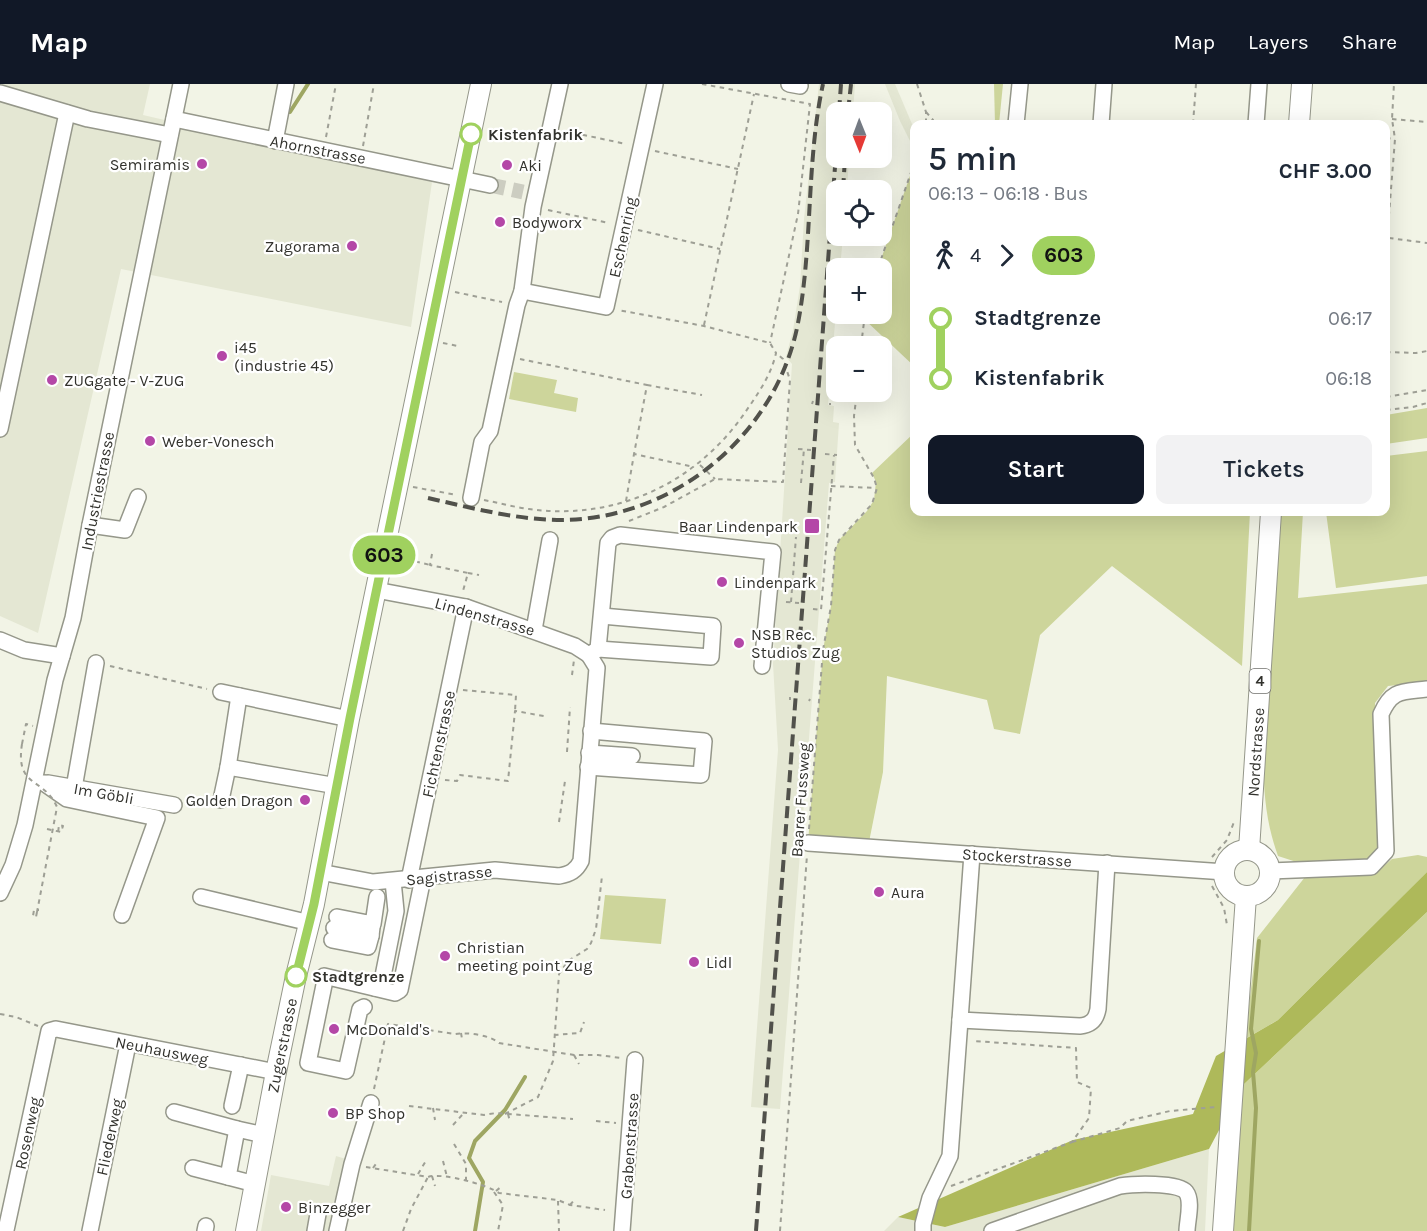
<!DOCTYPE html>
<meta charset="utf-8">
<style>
:root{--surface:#fff;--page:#f2f2f3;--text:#1f2937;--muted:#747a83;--accent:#111827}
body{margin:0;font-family:Karla,sans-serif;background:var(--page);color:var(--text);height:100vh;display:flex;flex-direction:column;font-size:22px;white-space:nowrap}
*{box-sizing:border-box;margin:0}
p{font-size:20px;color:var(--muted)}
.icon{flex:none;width:33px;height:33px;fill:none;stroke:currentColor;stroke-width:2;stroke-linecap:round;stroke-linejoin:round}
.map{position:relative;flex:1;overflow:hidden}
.side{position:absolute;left:910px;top:36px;width:480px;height:396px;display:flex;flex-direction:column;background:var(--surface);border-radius:12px;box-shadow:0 6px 24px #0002}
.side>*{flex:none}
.badge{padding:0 12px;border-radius:20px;font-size:21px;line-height:39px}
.needle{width:39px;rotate:179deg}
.controls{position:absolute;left:826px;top:18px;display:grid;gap:12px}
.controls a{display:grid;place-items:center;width:66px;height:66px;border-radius:12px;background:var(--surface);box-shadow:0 6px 24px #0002;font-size:30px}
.map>.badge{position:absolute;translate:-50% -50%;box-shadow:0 0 0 3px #fff}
.legs{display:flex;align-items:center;gap:9px;height:66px;padding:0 18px;font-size:20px}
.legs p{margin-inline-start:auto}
.summary{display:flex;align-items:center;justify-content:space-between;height:102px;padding:0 18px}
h1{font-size:33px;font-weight:600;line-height:45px}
.button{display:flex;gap:12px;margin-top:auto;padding:12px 18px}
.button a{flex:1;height:69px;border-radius:12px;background:var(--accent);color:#fff;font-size:24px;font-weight:600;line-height:69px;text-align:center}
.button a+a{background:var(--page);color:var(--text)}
ul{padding:0 18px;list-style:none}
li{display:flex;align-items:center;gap:21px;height:60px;font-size:22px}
li i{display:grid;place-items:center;width:9px;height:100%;margin:0 8px;background:currentColor}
li i::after{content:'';width:15px;height:15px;margin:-8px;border:4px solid;border-radius:50%;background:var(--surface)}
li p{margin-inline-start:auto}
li:first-child i{background:linear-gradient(#0000 50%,currentColor 0)}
li:last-child i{background:linear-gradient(currentColor 50%,#0000 0)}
header{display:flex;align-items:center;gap:36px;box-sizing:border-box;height:84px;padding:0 30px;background:var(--accent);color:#fff}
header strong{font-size:28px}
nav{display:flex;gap:33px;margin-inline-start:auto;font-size:21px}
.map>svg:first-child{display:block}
.built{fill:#e4e7d3}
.green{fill:#cdd59b}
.forest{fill:#aeb95a}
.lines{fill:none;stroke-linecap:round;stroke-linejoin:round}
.stream{stroke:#9ea662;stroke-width:4}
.minor-tunnel{stroke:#cccdc1;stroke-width:15;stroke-dasharray:15 8;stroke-linecap:butt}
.minor-casing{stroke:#95978a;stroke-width:18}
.major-casing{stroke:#95978a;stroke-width:22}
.path{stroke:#9e9f95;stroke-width:2;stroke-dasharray:4.5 4.5;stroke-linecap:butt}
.minor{stroke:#fff;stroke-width:15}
.major{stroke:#fff;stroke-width:20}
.rail{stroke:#51514b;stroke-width:4;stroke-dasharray:12 6;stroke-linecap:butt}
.path-bridge{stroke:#9e9f95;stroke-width:2;stroke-dasharray:4.5 4.5;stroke-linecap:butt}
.line-1-casing{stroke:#fff;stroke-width:14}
.line-1{stroke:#a0d15f;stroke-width:9}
.stop-1-dot{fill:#fff;stroke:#a0d15f;stroke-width:3}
.poi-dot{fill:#b447a7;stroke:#fff;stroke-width:2}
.labels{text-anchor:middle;stroke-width:4.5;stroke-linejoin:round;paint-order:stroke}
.shield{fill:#fff;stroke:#70706c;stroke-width:1.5}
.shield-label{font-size:15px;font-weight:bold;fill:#32322d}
.stop-label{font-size:16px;font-weight:bold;fill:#32322d;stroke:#fff;text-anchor:start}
.street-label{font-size:16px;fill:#32322d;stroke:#fff}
.poi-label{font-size:16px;fill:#32322d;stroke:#fff;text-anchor:start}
</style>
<header>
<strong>Map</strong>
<nav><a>Map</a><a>Layers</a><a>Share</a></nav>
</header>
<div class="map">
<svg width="1427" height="1147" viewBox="0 0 1427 1147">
<rect width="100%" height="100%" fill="#f2f4e6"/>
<g class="built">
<path d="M0 0H150L143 31 432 98 411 243 121 185 38 549 0 532Z"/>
<path d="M819 0H855L853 28H837V74H849L847 106H837V152H843L840 184H837V216L828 321 834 322 833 338 839 339 835 398 829 399 780 1025 751 1023 778 666 773 580 792 280 786 273 793 246 800 202 804 135Z"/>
<path d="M885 0H895L915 47V67L900 37Z"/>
<path d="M1209 1065 1205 1147H884L898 1133 945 1143Z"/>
<path d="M336 1072 346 1075 332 1147H261L271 1091 329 1102Z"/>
</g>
<g class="green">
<path d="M994 0H1003L999 40H995Z"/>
<path d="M911 89 915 93V283L864 235 865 230H882V184H878Z"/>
<path d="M514 288 557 296 554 309 578 314 576 328 509 315Z"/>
<path d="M1427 324V354L1386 360V331Z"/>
<path d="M915 348V428H1250L1242 582 1112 482 1040 551 1020 650 994 645 987 616 887 592 883 688 869 758 808 759 823 566 831 522 835 466 839 456 867 427 874 416 876 398 872 389Z"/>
<path d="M1427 367V492L1336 504 1326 428H1386V372Z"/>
<path d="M1281 428H1303L1298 514 1427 500V598L1388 602 1375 619 1379 765 1367 778 1312 783 1278 772C1255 709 1265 643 1270 578 1274 528 1278 478 1281 428Z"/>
<path d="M1418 771 1427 773V788L1278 936 1245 955 1257 854 1305 793 1377 788 1392 775Z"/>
<path d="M605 811 666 815 661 860 600 855Z"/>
<path d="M1427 828V1147H1233L1243 1001Z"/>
</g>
<path class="forest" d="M1427 788V828L1243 1001 1209 1065 945 1143 898 1133 1073 1056 1193 1030 1216 972 1278 936Z"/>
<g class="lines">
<g class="stream">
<path d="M290 28 308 0"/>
<path d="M475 1147 483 1098 469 1074 475 1057 505 1026 525 993"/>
<path d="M1249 1147 1256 1024 1253 988 1256 969 1251 945 1259 857"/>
</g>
<path class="minor-tunnel" d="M490 101 523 108"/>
<defs>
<g id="minor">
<path d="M789 0 800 2"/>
<path d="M0 9 88 35 170 51"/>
<path d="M174 35 490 101"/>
<path d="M1016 40 1020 0"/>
<path d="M1101 40 1104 0"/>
<path d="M1256 40 1259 0"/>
<path d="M275 57 286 0"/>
<path d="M522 207 606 223 655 0"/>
<path d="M0 345 67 29"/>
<path d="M471 414 482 358 490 347 517 221 522 207 533 123 560 0"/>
<path d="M90 441 125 446 138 413"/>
<path d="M376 506 466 523 575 562 589 571 598 565 608 459 612 454 620 451 773 468 762 582"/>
<path d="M534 546 550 456"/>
<path d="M0 556 24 566 62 572"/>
<path d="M598 565 711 573 713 542 602 532"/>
<path d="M221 608 349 635"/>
<path d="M589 669 632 672"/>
<path d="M228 683 239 612"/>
<path d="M588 683 701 691 704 657 591 647"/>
<path d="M44 699 67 715 157 734 122 831"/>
<path d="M48 699 174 721"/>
<path d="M74 704 96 579"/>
<path d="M221 716 228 683 337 702"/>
<path d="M808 759 1225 788"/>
<path d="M972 770 960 936 1080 942C1091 941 1096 936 1098 925L1107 779"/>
<path d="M1270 787 1371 783 1386 767 1381 630C1392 605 1402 608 1427 605"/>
<path d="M320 788 373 798 495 786 559 792C570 790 576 787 581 777L597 584 589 571"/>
<path d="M409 796 466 523"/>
<path d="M0 809 13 781 25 741 55 596 73 534 90 441 181 0"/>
<path d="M201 813 310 839"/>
<path d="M337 833 373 840 377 813"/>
<path d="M334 844 371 852 372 843"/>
<path d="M332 856 368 863 371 852"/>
<path d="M375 904 383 892 396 827 393 797"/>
<path d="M364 923 360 925 346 987 308 979 324 901V892L395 909 400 906 423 794"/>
<path d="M232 1022 241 981"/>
<path d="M174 1028 237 1045"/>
<path d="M193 1084 228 1093"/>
<path d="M255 1100 228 1093 237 1045 264 1051"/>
<path d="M6 1146 49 947 56 945 276 988"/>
<path d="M90 1147 128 960"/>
<path d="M205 1147 206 1142"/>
<path d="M315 1147 318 1130"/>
<path d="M337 1147 352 1080 371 1019"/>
<path d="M622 1147 635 976"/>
<path d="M923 1147V1140L930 1114 950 1072 960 936"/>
<path d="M992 1147 1120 1102C1133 1100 1178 1098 1186 1108 1193 1117 1187 1137 1187 1147"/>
</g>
<g id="major">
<path d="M1299 40 1302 0"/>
<path id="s1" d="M1249 766 1271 428"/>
<circle cx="1247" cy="789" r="23"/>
<path id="s2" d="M246 1147 276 988 296 892 314 820 349 635 481 0"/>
<path d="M1223 1147 1246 812"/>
</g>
</defs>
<use href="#minor" class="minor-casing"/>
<use href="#major" class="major-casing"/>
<g class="path">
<path d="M702 0 810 20 798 130 770 259"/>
<path d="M917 0 926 28V40"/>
<path d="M926 28 933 36 934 40"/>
<path d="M1392 35 1427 38"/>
<path d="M1193 40 1196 0"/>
<path d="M565 47 626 60"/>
<path d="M326 53 336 0"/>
<path d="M1386 54 1395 55"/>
<path d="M363 62 374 0"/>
<path d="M655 67 738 85"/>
<path d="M548 126 609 139"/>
<path d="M638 146 720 165"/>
<path d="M1389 154 1427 159"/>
<path d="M1386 168 1395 55 1392 35 1394 0"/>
<path d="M878 184 915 77"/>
<path d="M455 208 502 218"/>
<path d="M704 241 754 10"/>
<path d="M443 259 458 262"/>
<path d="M861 262 865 230"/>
<path d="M1386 268 1416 269 1427 267"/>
<path d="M520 275 647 301 634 370 694 383"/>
<path d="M647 301 702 311"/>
<path d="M1386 313 1427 306"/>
<path d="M812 320 813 317"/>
<path d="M830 321V319"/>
<path d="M1386 326 1413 323 1427 319"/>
<path d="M798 365 811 366"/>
<path d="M825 370 837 371"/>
<path d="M700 381 715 395"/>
<path d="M801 399 804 365"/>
<path d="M831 402 876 404"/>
<path d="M413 403 457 411"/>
<path d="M484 416C499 419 514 423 529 425 615 437 695 400 744 330 757 311 771 292 776 269L770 259 704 242 618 226"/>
<path d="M626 417 634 370"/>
<path d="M629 437 664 423 715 395 783 398 790 296 783 275 776 269"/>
<path d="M432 470 430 481 468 489 463 507"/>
<path d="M398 473 430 481"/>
<path d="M468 489 479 491"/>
<path d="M786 518 799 519"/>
<path d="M791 518 796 453"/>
<path d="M813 525 821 526 834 371"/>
<path d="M110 582 207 605"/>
<path d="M572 591 574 576"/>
<path d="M463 606 516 611 515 627"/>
<path d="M790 616V613"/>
<path d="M809 617 810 615"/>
<path d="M22 660 26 640 33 642"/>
<path d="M567 668 570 623"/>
<path d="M445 696 457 697 460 691 508 697 515 627 544 632"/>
<path d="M559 738 565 697"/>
<path d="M47 745 61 748 63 742 59 741 58 749"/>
<path d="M809 745 823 566 831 522 835 466 839 456 872 420 877 404 874 394 855 361 854 332 857 308"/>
<path d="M1212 773 1227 756 1234 738"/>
<path d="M1212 802 1224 824 1227 841"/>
<path d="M37 828 36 833 33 832 34 826H39"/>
<path d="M0 930 16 933 38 942"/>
<path d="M461 949 462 955"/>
<path d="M554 951 580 949 584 938"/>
<path d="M574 971 579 980"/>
<path d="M374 1005 388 940 455 950C467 948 490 951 499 959L574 971H598L621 974"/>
<path d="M409 1022 484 1031 496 1029 573 1035"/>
<path d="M433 1024 435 1036"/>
<path d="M505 1030 538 1013 553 977 559 890 568 877 587 865 591 859 596 845 602 792"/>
<path d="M508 1030 510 1038"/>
<path d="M596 1037 616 1039"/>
<path d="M453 1041 463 1030"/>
<path d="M1072 1058 1120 1044 1127 1037 1170 1027 1216 1023"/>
<path d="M454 1060 466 1080V1096"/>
<path d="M443 1077 447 1093"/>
<path d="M366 1083 428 1093C441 1088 488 1101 499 1109L558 1116 570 1121 605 1126"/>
<path d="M373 1084 378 1077"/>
<path d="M418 1090 427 1075"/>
<path d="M432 1092 435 1102"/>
<path d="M951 1102 1072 1058 1089 1034 1091 1004 1077 998 1076 964 974 957"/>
<path d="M496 1107 502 1102"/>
<path d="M494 1108 503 1121 498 1147"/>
<path d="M558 1117 559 1147"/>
<path d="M570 1121 575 1115"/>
<path d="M403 1147 411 1125 428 1093"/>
<path d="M780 1147 807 771"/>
</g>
<use href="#minor" class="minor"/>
<use href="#major" class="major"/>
<g class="rail">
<path d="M839 28 841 0"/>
<path d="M848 28 851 0"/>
<path d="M843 106 845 74"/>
<path d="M428 414C472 424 517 436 562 436 675 435 777 350 798 239 813 161 806 78 823 0"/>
<path d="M756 1147 837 56"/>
</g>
<path class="path-bridge" d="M22 660C15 704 44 693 57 723L37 828"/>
</g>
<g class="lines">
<defs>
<path id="line-1" d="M296 892 314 820 350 634 471 50"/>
</defs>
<use href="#line-1" class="line-1-casing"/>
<use href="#line-1" class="line-1"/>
</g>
<g class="stop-1-dot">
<circle cx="471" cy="50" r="10"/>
<circle cx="296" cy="892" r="10"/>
</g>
<g class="poi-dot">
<circle cx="202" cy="80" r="6"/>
<circle cx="507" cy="81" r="6"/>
<circle cx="500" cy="138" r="6"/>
<circle cx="352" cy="162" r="6"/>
<circle cx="222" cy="272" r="6"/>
<circle cx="52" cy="296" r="6"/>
<circle cx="150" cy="357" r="6"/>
<rect x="804" y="434" width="16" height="16" rx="3"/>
<circle cx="722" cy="498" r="6"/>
<circle cx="739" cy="559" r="6"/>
<circle cx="305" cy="716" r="6"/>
<circle cx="879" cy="808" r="6"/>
<circle cx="445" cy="872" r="6"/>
<circle cx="694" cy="878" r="6"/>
<circle cx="334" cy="945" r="6"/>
<circle cx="333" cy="1029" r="6"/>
<circle cx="286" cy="1123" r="6"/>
</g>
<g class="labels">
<rect class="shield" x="1249.5" y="585" width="21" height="24" rx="4.5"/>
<g class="shield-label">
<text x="1260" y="602">4</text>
</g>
<g class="stop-label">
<text x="488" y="56">Kistenfabrik</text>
<text x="312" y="898">Stadtgrenze</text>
</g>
<g class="street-label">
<text transform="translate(318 65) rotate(11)" y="6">Ahornstrasse</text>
<text transform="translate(622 153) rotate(-78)" y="6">Eschenring</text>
<text transform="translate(97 407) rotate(-79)" y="6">Industriestrasse</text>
<text transform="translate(485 532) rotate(16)" y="6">Lindenstrasse</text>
<text transform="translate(438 660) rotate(-78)" y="6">Fichtenstrasse</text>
<text dy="6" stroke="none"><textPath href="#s1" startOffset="98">Nordstrasse</textPath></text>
<text transform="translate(104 709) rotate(10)" y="6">Im Göbli</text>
<text transform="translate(800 716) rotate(-86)" y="6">Baarer Fussweg</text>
<text transform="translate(1017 773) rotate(4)" y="6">Stockerstrasse</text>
<text transform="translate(449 791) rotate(-6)" y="6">Sagistrasse</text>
<text dy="6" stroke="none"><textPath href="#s2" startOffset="189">Zugerstrasse</textPath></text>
<text transform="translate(162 966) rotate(11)" y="6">Neuhausweg</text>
<text transform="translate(27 1049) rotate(-78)" y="6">Rosenweg</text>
<text transform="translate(109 1053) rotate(-78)" y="6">Fliederweg</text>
<text transform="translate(629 1062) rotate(-86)" y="6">Grabenstrasse</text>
</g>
<g class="poi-label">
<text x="190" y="86" text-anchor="end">Semiramis</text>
<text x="519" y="87">Aki</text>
<text x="512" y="144">Bodyworx</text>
<text x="340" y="168" text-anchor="end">Zugorama</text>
<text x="234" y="269">i45<tspan x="234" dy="18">(industrie 45)</tspan></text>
<text x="64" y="302">ZUGgate - V-ZUG</text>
<text x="162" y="363">Weber-Vonesch</text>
<text x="798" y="448" text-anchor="end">Baar Lindenpark</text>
<text x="734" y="504">Lindenpark</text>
<text x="751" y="556">NSB Rec.<tspan x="751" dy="18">Studios Zug</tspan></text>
<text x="293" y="722" text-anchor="end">Golden Dragon</text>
<text x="891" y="814">Aura</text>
<text x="457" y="869">Christian<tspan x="457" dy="18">meeting point Zug</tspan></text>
<text x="706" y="884">Lidl</text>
<text x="346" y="951">McDonald's</text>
<text x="345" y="1035">BP Shop</text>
<text x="298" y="1129">Binzegger</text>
</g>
</g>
</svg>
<div class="controls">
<a><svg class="needle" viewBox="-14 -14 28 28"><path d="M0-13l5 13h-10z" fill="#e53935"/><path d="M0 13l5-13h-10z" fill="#747a83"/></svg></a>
<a><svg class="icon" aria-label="locate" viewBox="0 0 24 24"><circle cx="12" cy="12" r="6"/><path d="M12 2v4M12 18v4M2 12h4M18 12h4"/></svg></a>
<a>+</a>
<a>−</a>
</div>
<b class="badge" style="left:384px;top:471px;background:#a0d15f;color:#111">603</b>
<section class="side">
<div class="summary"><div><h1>5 min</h1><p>06:13 – 06:18 · Bus</p></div><b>CHF 3.00</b></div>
<div class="legs"><svg class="icon" aria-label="walk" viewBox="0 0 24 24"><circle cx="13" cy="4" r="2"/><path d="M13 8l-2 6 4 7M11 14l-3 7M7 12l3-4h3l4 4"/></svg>4<svg class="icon" aria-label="forward" viewBox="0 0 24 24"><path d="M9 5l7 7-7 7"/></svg><b class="badge" style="background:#a0d15f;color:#111">603</b></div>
<ul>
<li><i style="color:#a0d15f"></i><b>Stadtgrenze</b><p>06:17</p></li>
<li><i style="color:#a0d15f"></i><b>Kistenfabrik</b><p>06:18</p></li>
</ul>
<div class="button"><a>Start</a><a>Tickets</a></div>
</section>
</div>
